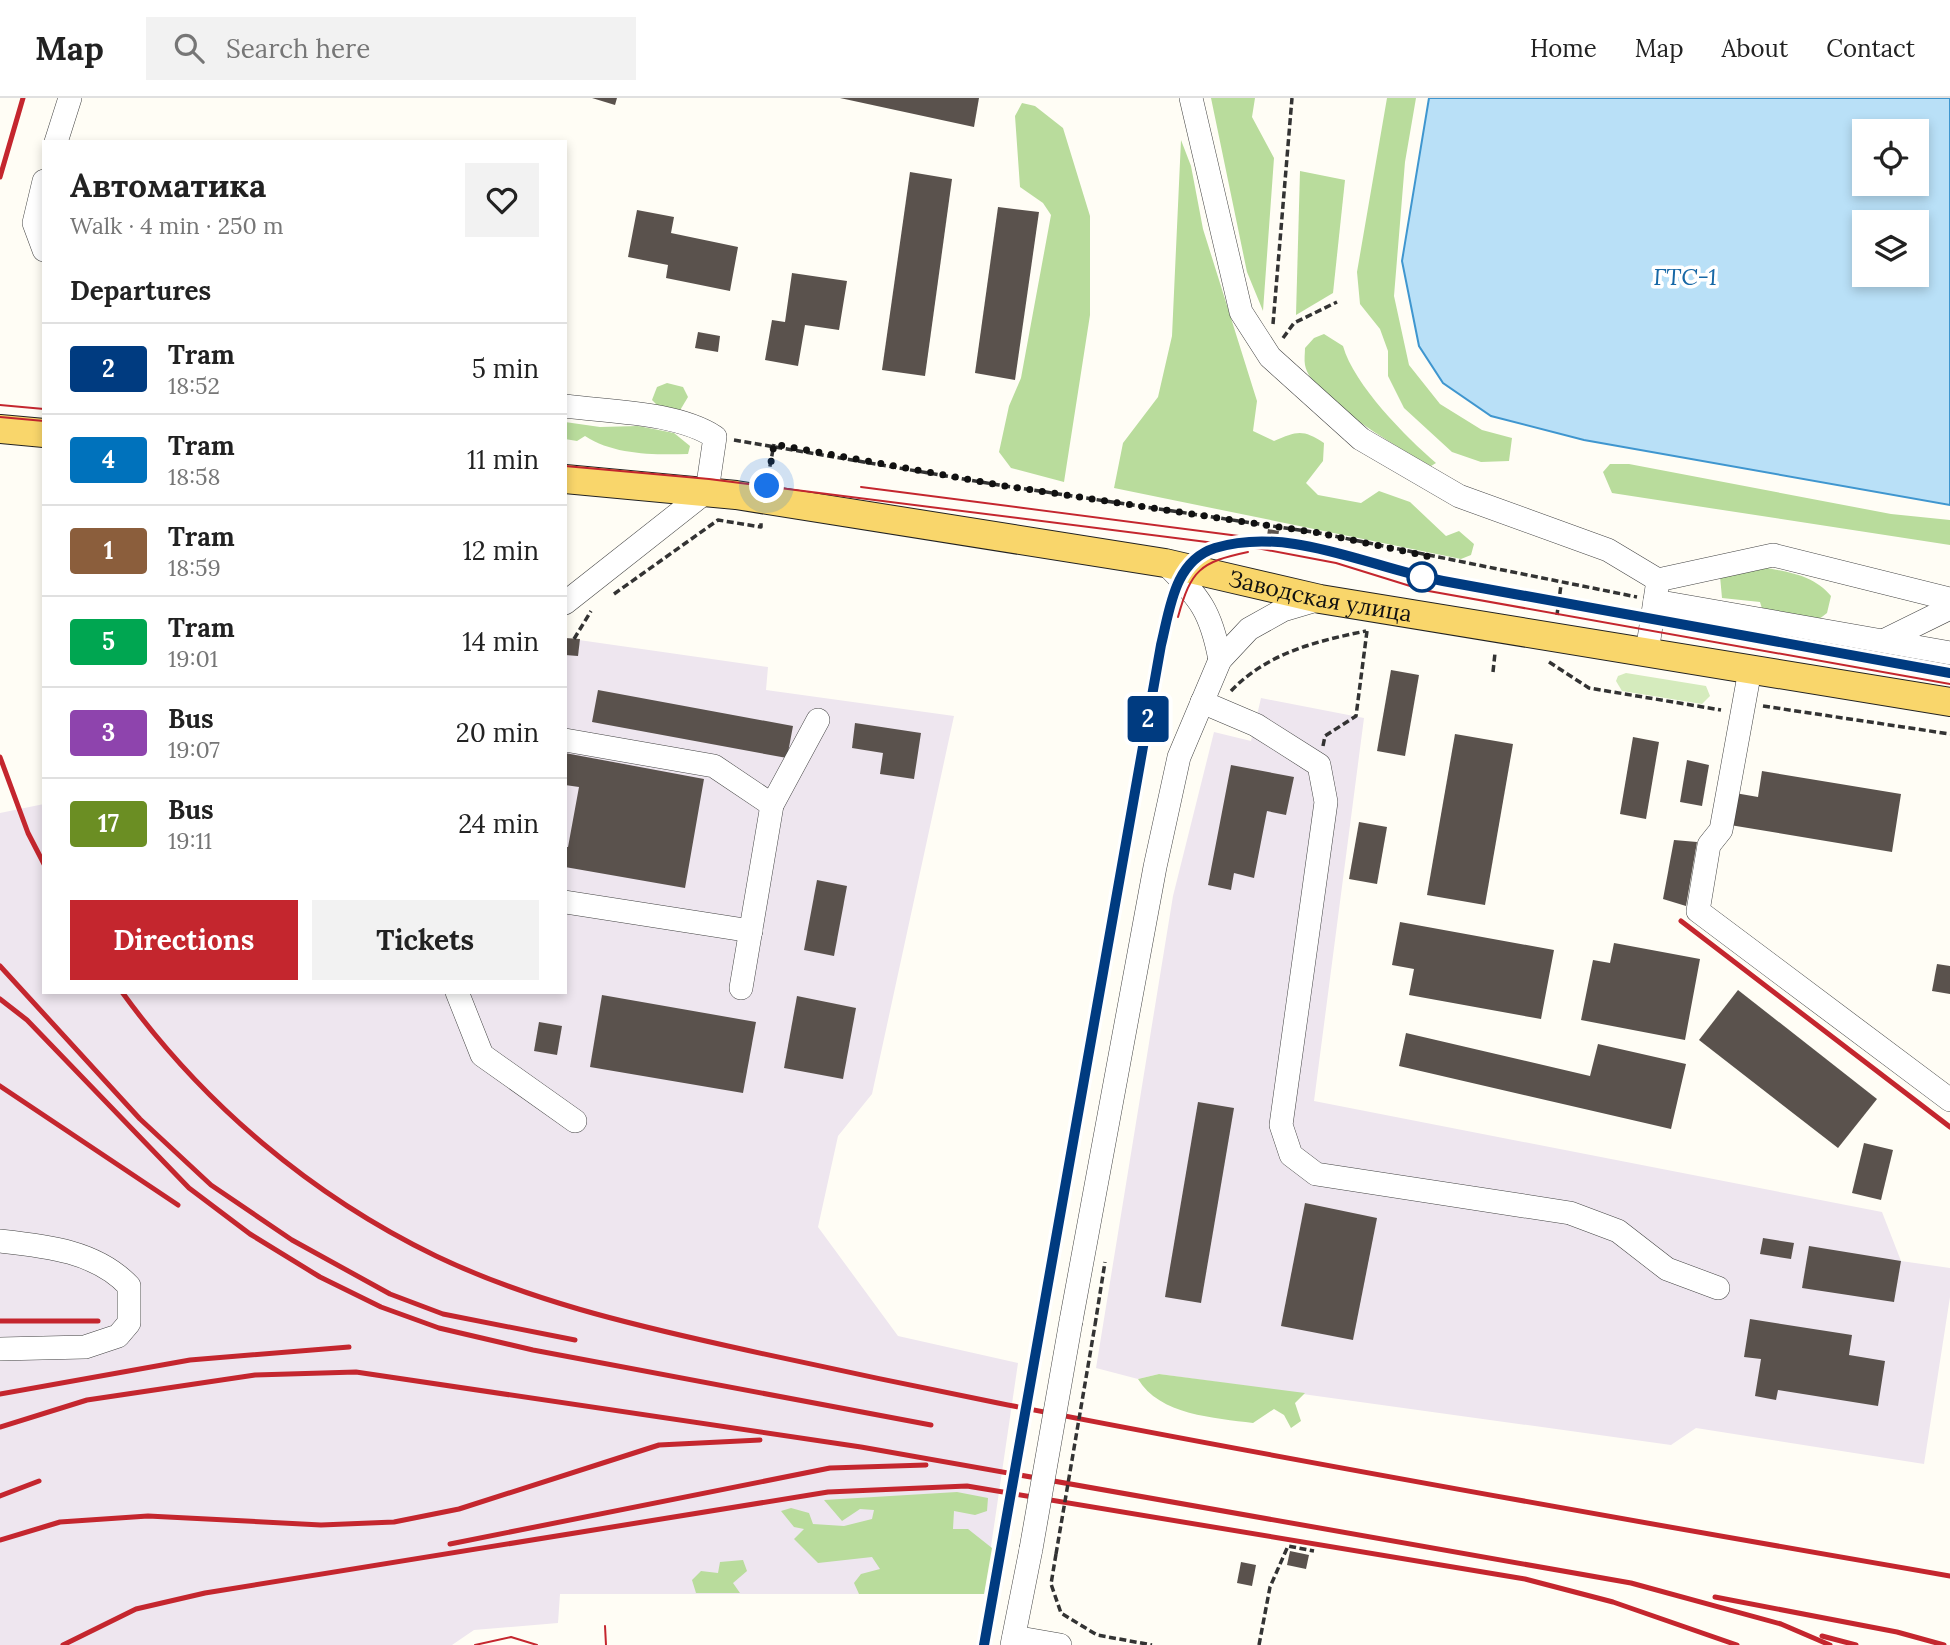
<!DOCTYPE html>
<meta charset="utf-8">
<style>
:root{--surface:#fff;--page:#f2f2f2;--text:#222;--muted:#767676;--line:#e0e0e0;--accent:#c4262e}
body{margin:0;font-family:Lora,serif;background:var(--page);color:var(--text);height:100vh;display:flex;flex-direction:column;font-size:26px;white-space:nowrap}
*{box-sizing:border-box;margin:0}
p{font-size:23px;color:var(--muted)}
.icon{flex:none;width:38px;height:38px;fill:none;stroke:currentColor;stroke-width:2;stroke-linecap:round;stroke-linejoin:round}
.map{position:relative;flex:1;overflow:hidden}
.sheet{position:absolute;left:42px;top:42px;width:525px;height:854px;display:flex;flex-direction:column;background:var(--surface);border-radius:0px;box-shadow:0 4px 10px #0003}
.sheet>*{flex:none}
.badge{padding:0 14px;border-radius:5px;font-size:24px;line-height:46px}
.controls{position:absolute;left:1852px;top:21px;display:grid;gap:14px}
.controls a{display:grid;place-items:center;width:77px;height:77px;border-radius:0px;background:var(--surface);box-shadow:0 4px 10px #0003;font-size:35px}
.you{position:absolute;width:35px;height:35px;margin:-18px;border:5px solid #fff;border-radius:50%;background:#1a73e8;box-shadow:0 0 0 10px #1a73e833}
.map>.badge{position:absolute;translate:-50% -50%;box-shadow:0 0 0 4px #fff}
h2{padding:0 28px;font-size:26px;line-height:63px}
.round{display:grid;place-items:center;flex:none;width:74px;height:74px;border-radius:0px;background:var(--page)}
.summary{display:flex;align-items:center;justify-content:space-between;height:119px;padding:0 28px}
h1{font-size:33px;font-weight:800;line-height:52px}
.button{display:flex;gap:14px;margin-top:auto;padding:14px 28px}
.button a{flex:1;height:80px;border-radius:0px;background:var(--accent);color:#fff;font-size:28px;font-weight:800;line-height:80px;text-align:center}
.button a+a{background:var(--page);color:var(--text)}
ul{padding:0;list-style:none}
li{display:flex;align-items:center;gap:21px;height:91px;padding:0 28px;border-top:2px solid var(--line)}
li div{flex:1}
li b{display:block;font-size:26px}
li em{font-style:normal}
li .badge{min-width:77px;font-weight:700;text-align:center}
header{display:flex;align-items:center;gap:42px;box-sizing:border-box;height:98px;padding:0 35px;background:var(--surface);border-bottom:2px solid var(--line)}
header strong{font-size:33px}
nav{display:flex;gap:38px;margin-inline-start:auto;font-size:24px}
.search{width:490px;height:63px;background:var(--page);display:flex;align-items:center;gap:18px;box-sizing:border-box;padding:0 24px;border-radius:0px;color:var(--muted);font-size:26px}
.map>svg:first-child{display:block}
.industrial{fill:#eee6ef}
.green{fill:#d5ebbd}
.forest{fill:#b9dc9c}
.water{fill:#b9e0f7;stroke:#3f96cf;stroke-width:2;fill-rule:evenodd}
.building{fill:#5a524d}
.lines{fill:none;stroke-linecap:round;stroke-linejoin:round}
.minor-casing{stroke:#444;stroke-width:24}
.major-casing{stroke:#222;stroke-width:30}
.path{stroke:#333;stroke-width:3.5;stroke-dasharray:7 3.5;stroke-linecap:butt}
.minor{stroke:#fff;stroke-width:23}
.major{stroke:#f9d66b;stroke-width:28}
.tram{stroke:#c4262e;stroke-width:2}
.rail{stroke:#c4262e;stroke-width:5}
.minor-bridge-casing{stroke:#444;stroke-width:24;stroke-linecap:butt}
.path-bridge{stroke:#333;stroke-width:3.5;stroke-dasharray:7 3.5;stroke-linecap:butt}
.minor-bridge{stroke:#fff;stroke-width:23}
.line-casing{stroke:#fff;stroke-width:16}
.line{stroke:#003b80;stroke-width:10}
.walk{stroke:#111;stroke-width:7;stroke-dasharray:0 12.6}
.stop-dot{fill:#fff;stroke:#003b80;stroke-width:3.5}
.labels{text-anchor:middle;stroke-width:7;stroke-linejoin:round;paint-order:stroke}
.street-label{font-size:23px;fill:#111;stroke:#fff}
.water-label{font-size:24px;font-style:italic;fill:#1768a6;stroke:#fff}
</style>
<header>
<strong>Map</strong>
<div class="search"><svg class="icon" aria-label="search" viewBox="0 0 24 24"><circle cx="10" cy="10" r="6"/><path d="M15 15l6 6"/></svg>Search here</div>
<nav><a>Home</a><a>Map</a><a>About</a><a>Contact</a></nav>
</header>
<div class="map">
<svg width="1950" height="1547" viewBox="0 0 1950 1547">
<rect width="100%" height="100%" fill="#fffdf5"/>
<g class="industrial">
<path d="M565 540 768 569 766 592 954 618 872 996 838 1038 818 1129 898 1238 1018 1265 984 1496H560L558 1525 474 1532 452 1547H0V715L44 706V894H565Z"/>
<path d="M1261 600 1364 620 1314 1003 1882 1114 1901 1163 1950 1170V1199L1924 1366 1696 1330 1671 1347 1159 1276 1138 1281 1096 1270 1173 798 1214 634 1251 643Z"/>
</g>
<path class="green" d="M1626 575 1706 588 1710 598 1702 606 1622 593 1616 583 1618 578Z"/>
<g class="forest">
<path d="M1211 0H1255L1252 19 1274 60 1263 213 1247 174Z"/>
<path d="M1387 0H1416L1405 64 1394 198 1409 267 1440 306 1482 332 1512 340 1509 363 1481 364 1452 354 1404 310 1388 278V253L1380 231 1360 206 1357 174Z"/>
<path d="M1022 5 1035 8 1063 30 1090 118V217L1064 384 1011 370 999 354 1009 308 1021 280 1051 117 1043 105 1020 89 1015 18Z"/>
<path d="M1181 42 1191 68 1203 131 1257 303 1253 333 1274 343C1297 333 1303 331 1324 345L1323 363 1306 385 1318 397 1361 405 1379 393 1410 404 1446 438 1459 433 1474 446 1471 457 1461 461 1114 390 1123 345 1158 299 1172 238Z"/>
<path d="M1300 73 1345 82 1333 195 1296 217Z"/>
<path d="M1324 236 1343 248C1354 287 1406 339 1436 365L1431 368C1401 351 1311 300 1305 267 1304 262 1305 255 1305 250L1314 240Z"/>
<path d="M667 285 683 289 688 299 679 314 663 313 652 302 657 289Z"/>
<path d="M565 324 600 329 638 328 674 335 690 348 688 356C654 357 614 357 585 338L577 343 565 341Z"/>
<path d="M1610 366H1629L1891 416 1950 422V447L1612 395 1603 374Z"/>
<path d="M1762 469C1788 474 1814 477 1831 498L1827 515 1814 525 1764 517 1760 504 1722 500 1720 478Z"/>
<path d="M1159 1276 1305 1295 1295 1305 1301 1323 1291 1330 1284 1317 1274 1311 1253 1325C1215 1320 1159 1317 1138 1281Z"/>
<path d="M957 1394 988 1400 987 1413 975 1417 954 1413 953 1431H968L992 1450 984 1496H859L854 1485 861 1476 880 1471 872 1459 818 1465 794 1441 804 1431 794 1429 781 1413 791 1410 809 1415 813 1426 844 1428 872 1421 874 1412 860 1411 842 1423 824 1402Z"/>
<path d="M743 1462 747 1473 733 1485 740 1495H696L692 1482 701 1473 718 1475 720 1464Z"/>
</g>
<path class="water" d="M1429 0H1950V407L1584 342 1491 318 1443 285 1419 248 1402 163ZM1864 33H1916V86H1864ZM1864 124H1916V177H1864Z"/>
<g class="building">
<path d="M592 0H617L615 7Z"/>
<path d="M840 0H979L974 29Z"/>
<path d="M910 74 952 81 925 278 882 272Z"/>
<path d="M998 109 1039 114 1015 282 975 275Z"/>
<path d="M637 112 674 119 671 135 738 149 730 193 666 180 668 167 628 159Z"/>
<path d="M792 175 847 183 839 232 805 227 798 268 765 262 772 222 785 224Z"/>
<path d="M698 234 720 238 718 254 695 250Z"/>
<path d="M1268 431 1279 433 1278 439 1267 438Z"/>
<path d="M565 540 580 541 578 558 565 557Z"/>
<path d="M1391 572 1419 577 1405 658 1377 653Z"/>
<path d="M598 592 793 628 787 660 592 624Z"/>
<path d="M855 625 921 635 914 681 880 676 883 655 852 650Z"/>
<path d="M1455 636 1513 646 1485 807 1427 797Z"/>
<path d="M1633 639 1659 644 1646 721 1620 716Z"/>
<path d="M565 655 704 681 685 790 565 769V749H568L579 689 565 687Z"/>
<path d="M1687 662 1709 667 1702 708 1680 704Z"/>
<path d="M1231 667 1294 679 1286 717 1267 713 1254 780 1234 775 1231 792 1208 787Z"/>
<path d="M1762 673 1901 696 1892 754 1730 727 1735 695 1758 699Z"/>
<path d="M1359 724 1387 729 1377 786 1349 781Z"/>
<path d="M1674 742 1697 744 1686 808 1663 801Z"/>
<path d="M817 782 847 788 834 858 804 852Z"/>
<path d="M1400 824 1554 852 1541 921 1409 897 1414 871 1392 867Z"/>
<path d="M1614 845 1700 861 1685 942 1581 922 1593 862 1610 865Z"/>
<path d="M1937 866 1950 868V896L1932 893Z"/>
<path d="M1738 892 1877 1001 1838 1050 1699 942Z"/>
<path d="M602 897 756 924 743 995 590 969Z"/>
<path d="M797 898 856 910 843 981 784 970Z"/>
<path d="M539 924 562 928 557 957 534 953Z"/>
<path d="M1406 935 1590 978 1598 946 1686 966 1671 1031 1399 968Z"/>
<path d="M1198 1004 1234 1010 1201 1205 1165 1199Z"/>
<path d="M1864 1045 1893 1052 1881 1102 1852 1095Z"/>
<path d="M1305 1105 1377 1120 1353 1242 1281 1228Z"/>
<path d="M1763 1140 1794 1145 1791 1161 1760 1156Z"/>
<path d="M1809 1148 1901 1163 1894 1204 1802 1190Z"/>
<path d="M1750 1221 1852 1237 1849 1257 1885 1263 1878 1308 1778 1292 1776 1302 1755 1298 1761 1261 1744 1259Z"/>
<path d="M1290 1453 1309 1457 1306 1471 1287 1467Z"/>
<path d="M1241 1464 1256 1467 1252 1488 1237 1485Z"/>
</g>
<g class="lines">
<defs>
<g id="minor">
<path d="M1191 0 1241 214 1270 259 1361 341 1459 398 1608 452 1658 482 1773 457 1950 501"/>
<path d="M56 44 70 0"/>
<path d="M44 83 34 125 44 152"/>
<path d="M565 308C611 314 677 314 715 339L707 393 565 505"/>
<path d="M1165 465C1200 500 1211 513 1220 562"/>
<path d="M1655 503 1950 555"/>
<path d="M1885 542 1950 510"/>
<path d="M1647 554 1657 489"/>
<path d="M1750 572 1721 732 1709 747 1698 813 1950 1002"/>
<path d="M1202 604 1256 627 1319 667 1326 704 1281 1027 1291 1057 1316 1076 1570 1115 1618 1133 1667 1171 1718 1190"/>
<path d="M565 642 714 668 772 707"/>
<path d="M565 804 751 833"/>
<path d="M741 890 772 707 818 622"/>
<path d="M457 894 482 957 575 1023"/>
<path d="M0 1143C46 1148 96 1153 129 1188V1225L118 1238 85 1249 0 1251"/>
<path d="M1071 1223 1155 769 1179 659 1220 562 1249 531 1283 512 1320 501"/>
<path d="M1014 1539 1060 1547"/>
<path d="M1012 1547 1031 1451"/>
</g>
<g id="major">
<path d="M0 331 44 335"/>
<path id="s1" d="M565 381 736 397 1165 465 1320 501 1950 604"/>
</g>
</defs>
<use href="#minor" class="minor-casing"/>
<use href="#major" class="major-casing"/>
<g class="path">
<path d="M1273 226 1292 0"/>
<path d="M1283 240 1294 225 1337 204"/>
<path d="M734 342 999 387 1319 435 1637 499"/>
<path d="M768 379 774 346"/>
<path d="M614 496 718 422 761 429V425"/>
<path d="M1557 517 1561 487"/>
<path d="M574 541 591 513"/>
<path d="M1549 564 1589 590 1721 612"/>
<path d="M1493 574 1495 555"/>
<path d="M1231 593C1267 555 1317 543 1366 533"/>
<path d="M1763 608 1950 636"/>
<path d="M1323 648 1325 638 1356 618 1367 533"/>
<path d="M1095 1227 1105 1164"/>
<path d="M1056 1456 1051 1486 1061 1515 1097 1537 1152 1547"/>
<path d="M1259 1547 1270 1489 1288 1448 1314 1453"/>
</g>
<use href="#minor" class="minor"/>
<use href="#major" class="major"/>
<g class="tram">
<path d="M0 307 44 311"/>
<path d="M0 319 44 323"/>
<path d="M565 368 709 381 1262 451 1336 465 1423 492 1950 586"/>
<path d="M861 389 1239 438"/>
<path d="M1369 464 1424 480 1950 575"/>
<path d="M1178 519C1191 472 1200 464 1248 454"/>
<path d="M605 1528 606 1547"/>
<path d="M475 1547 511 1539 537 1547"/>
<path d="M984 1547 1161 547C1171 506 1176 459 1224 449"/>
</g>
<g class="rail">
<path d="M0 79 23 0"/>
<path d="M0 659 28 735 44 766"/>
<path d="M1681 823 1950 1029"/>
<path d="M0 868 140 1021 211 1087 292 1142 390 1196 443 1216 575 1242"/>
<path d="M122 894C203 1006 312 1098 436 1158 528 1202 629 1226 728 1248 818 1268 908 1287 998 1305 1315 1367 1632 1423 1950 1478"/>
<path d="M0 901 27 922 189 1090 250 1136 320 1179 381 1209 439 1230 533 1252 931 1327"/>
<path d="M0 988 178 1107"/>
<path d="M0 1223H98"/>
<path d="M0 1296 190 1262 349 1249"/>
<path d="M0 1329 87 1302 255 1277 356 1274 861 1349 1631 1485 1781 1526 1830 1547"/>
<path d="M0 1398 39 1383"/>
<path d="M0 1442 60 1424 148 1418 321 1427 394 1424 459 1411 659 1347 760 1342"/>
<path d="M450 1446 830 1370 926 1367"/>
<path d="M1715 1499 1897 1534 1944 1547"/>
<path d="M1822 1538 1856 1547"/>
<path d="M63 1547 136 1511 205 1495 828 1394 967 1388 1525 1481 1613 1504 1737 1547"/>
</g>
<defs>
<path id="minor-bridge" d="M1031 1451 1071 1223"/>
</defs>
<use href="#minor-bridge" class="minor-bridge-casing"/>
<path class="path-bridge" d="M1056 1456 1095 1227"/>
<use href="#minor-bridge" class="minor-bridge"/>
</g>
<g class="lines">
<defs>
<path id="line" d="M984 1547 1161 547C1170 511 1174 463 1215 450 1290 427 1370 470 1443 483 1612 515 1781 545 1950 575"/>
</defs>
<use href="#line" class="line-casing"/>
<use href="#line" class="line"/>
<path class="walk" d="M767 388 774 346 999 387 1319 435 1427 458 1422 479"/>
</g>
<circle class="stop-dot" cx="1422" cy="479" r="14"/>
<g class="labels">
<g class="street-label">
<text dy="8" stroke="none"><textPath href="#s1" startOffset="765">Заводская улица</textPath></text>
</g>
<g class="water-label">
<text x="1685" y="187">ГТС-1</text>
</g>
</g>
</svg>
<div class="controls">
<a><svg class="icon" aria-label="locate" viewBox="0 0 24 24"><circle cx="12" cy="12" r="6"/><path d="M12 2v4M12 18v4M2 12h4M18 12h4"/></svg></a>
<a><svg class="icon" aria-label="layers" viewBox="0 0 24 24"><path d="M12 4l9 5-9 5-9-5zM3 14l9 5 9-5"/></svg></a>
</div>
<div class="you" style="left:767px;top:388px"></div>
<b class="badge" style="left:1148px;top:621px;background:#003b80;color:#fff">2</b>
<section class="sheet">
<div class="summary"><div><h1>Автоматика</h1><p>Walk · 4 min · 250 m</p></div><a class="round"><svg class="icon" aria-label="heart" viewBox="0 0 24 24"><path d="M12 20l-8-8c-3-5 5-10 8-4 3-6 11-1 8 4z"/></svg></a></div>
<h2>Departures</h2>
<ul>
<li><span class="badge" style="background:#003b80;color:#fff">2</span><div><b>Tram</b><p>18:52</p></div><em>5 min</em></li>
<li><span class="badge" style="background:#0072bc;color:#fff">4</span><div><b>Tram</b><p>18:58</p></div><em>11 min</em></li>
<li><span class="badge" style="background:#8b5e3c;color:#fff">1</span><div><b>Tram</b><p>18:59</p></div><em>12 min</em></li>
<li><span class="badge" style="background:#00a651;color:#fff">5</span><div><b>Tram</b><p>19:01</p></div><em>14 min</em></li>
<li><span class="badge" style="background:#8e44ad;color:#fff">3</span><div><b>Bus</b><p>19:07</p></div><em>20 min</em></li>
<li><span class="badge" style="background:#6b8e23;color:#fff">17</span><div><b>Bus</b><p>19:11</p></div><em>24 min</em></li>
</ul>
<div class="button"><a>Directions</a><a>Tickets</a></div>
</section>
</div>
